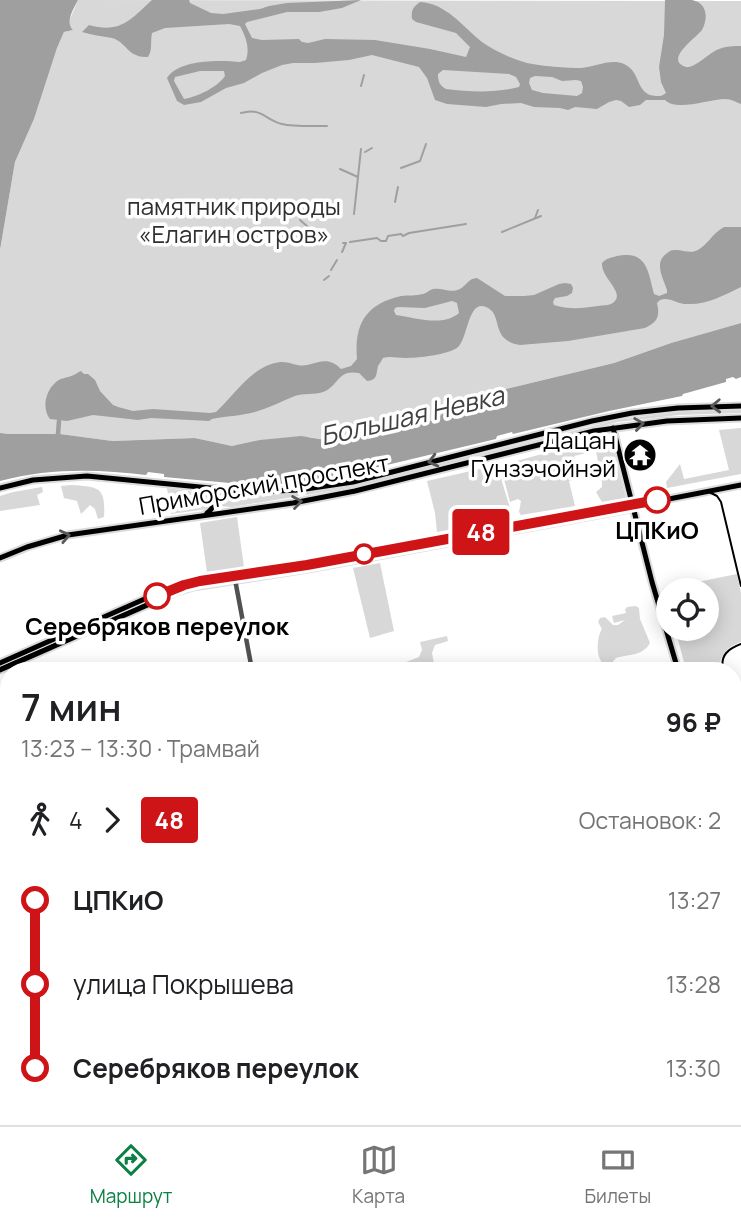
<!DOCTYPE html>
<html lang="ru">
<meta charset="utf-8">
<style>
:root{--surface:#fff;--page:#f6f6f6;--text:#202124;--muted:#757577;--line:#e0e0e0;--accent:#0b8043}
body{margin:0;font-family:Manrope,sans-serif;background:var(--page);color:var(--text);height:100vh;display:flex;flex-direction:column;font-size:26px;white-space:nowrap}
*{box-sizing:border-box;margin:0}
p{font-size:23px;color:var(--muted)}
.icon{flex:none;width:38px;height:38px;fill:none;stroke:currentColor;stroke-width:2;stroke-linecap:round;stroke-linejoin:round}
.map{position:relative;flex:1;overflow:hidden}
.side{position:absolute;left:0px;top:662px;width:742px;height:464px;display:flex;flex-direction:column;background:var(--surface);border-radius:28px 28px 0 0;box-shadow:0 4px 18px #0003}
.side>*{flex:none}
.badge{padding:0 14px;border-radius:5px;font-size:24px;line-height:46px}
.tools{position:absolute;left:656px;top:578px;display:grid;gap:14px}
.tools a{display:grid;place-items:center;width:63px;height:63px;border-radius:50%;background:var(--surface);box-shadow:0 4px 18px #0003;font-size:35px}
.map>.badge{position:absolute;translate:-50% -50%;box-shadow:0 0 0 4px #fff}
.legs{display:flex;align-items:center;gap:10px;height:77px;padding:0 21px;font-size:23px}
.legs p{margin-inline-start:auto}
.head{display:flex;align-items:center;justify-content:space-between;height:119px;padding:0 21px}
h1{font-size:38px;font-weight:600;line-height:52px}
ul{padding:0 21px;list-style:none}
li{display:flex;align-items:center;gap:24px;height:84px;font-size:26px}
li i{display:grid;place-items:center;width:10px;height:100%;margin:0 9px;background:currentColor}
li i::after{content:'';width:18px;height:18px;margin:-9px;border:5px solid;border-radius:50%;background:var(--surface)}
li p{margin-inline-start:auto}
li:first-child i{background:linear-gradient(#0000 50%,currentColor 0)}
li:last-child i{background:linear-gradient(currentColor 50%,#0000 0)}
.dock{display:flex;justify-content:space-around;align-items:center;height:98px;border-top:2px solid var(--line);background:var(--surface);font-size:19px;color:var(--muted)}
.dock a{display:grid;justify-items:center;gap:4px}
.dock .current{color:var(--accent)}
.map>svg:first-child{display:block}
.green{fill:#d8d8d8}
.water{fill:#9f9f9f;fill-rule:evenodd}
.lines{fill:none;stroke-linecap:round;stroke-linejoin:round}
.stream{stroke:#9f9f9f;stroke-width:2}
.canal{stroke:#9f9f9f;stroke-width:4.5}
.major-casing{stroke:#dbdbdb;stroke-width:9}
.minor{stroke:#515151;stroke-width:4.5}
.major{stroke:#000;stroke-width:5}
.tram{stroke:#000;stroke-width:2}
.rail{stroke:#000;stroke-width:2;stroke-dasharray:10 3.5 2 3.5;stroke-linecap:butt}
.oneway{stroke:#595959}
.line-1-casing{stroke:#fff;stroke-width:16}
.line-1{stroke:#ce1417;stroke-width:10}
.stop-1-dot{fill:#fff;stroke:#ce1417;stroke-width:3.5}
.labels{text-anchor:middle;stroke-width:7;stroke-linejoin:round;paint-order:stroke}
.park-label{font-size:24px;fill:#2f2f2f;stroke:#fff}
.poi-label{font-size:24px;fill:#000;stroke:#fff;text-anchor:end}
.street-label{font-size:24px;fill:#000;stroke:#fff}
.stop-label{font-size:24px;font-weight:bold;fill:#000;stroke:#fff}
.water-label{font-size:26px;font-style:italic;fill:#404040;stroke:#fff}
</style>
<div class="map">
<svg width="741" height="1125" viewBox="0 0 741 1125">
<rect width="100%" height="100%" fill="#fff"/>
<g class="green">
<path d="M78 0 741 1V323L671 343 614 363 464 399 458 402 441 415 428 422 379 435 332 441 309 437 232 446 195 438 111 441 60 434H9L0 433V250L15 162 34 119 57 48 64 32 73 30 70 27 69 21Z"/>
<path d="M741 410V413L679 415 618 422 355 487 232 507 217 506 218 493C264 496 308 494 354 485L617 420 678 412Z"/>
<path d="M741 428V474L667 488 666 482 680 464 684 479 729 470 719 430Z"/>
<path d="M605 437 611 439 626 498 602 502 596 492 602 487V483L596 451 574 456 579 478 569 481 575 506 521 515 519 512 521 501 518 499 510 502 501 468 502 465Z"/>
<path d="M497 465 513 518 437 532 435 513 427 481Z"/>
<path d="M71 485C98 487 106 486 104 517L98 519 95 509 90 505 81 514 77 501 64 498 61 486Z"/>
<path d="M42 487 43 492 37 495 40 505 0 511V496L13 492Z"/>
<path d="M167 488 208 494 210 496 213 501 210 507 207 509 171 514Z"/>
<path d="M237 517 244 567 207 572 200 523Z"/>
<path d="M380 563 394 631 370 638 353 568Z"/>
<path d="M737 574 741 593V642C730 646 724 650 720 662L698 670H686L675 628H707V590H668V607L663 589Z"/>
<path d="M636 606 639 608 640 619 650 643C643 656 629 654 616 658L610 665C608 665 606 665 604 664 595 658 597 636 602 629L598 622 600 618 605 617 613 625H618L625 620 614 623 612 616 626 613 625 610 627 607Z"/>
<path d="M447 636 448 641 435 645 432 653 435 669 442 668 444 670H427L426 666 414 670H400L401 664 419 657 422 650 420 642Z"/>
<path d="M741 1012V1125H168L166 1122 167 1116H733V1014Z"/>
</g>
<g class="water">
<path d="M0 0H78C73 10 65 22 73 30L64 32 57 48 34 119 15 162 0 250Z"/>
<path d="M152 0H189L190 3 211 13 223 14 260 9 269 6 287 3 361 0 342 8 319 12H287L247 22 245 24 252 38 262 40 299 39 302 42 308 43 325 39 375 40 430 49 466 57 470 47 456 33 416 22 412 19C411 10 413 7 420 2 446 3 463 27 482 42 495 51 512 59 527 63 540 66 567 68 581 68 595 67 611 58 624 64 642 72 635 95 656 96 663 96 661 96 666 93L661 82 659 67 664 35 665 0C674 0 684 0 692 0 708 3 708 19 702 30 697 37 663 60 686 67 694 69 710 52 719 49 727 46 733 46 741 46V104C736 102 731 99 725 99 709 99 677 112 665 100H646L640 105 629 107 621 101 616 100 609 102 597 109 575 107 568 110 560 108 534 107 521 103 501 104 486 107 447 104 435 100 427 78 419 67 372 55 349 60 315 63H293L282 65 262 73 244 83 226 88 201 102 184 105 177 101 167 78C179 59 220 60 240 62L246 60C250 48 246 37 240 26L229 24 165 28 152 33C150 42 153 49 148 57 127 58 127 42 112 38 102 36 92 35 82 32L89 25C121 34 131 19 152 0ZM443 70 509 74 516 77 520 84 519 87C496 93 470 92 446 89 439 85 438 81 438 74ZM200 71H224L225 76C218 87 197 97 184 99L174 81 175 77ZM535 76 552 77 562 81 576 80 581 81 583 87 582 93 577 96 543 93 532 90 529 83 530 78Z"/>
<path d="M724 227H741V287C724 295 707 305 687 304 676 304 669 296 660 300L657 303C660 316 658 322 645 328L568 341 520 345C489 340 504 314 486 307 468 299 468 338 458 347 449 355 417 358 405 358 396 358 392 356 383 358 383 358 379 365 378 366 376 374 378 380 367 381L359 373C337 369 339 386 323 392 314 395 304 393 295 396 282 401 269 408 255 412 241 416 225 416 212 419L209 421 151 418 138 420 93 415 67 421 50 419C42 409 45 392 55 383 60 378 66 378 71 376 75 375 78 372 81 371L84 374H88L95 380 100 391 113 405 118 407 133 411 153 409 210 413 216 412C235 395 251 366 280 362 289 361 297 367 307 365 321 362 329 357 341 369L351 366 357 359C354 324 366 304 401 296 408 295 416 296 423 294 427 293 429 290 433 289 442 287 450 294 460 289 464 287 467 282 472 279L477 278 505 296H524L534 295 559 284 565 283 571 284 573 288 572 293 567 296 555 298 553 302 554 305C570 310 582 308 598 306 603 305 610 306 614 302 625 292 601 278 602 263 607 258 610 258 617 256 647 250 648 271 654 294L659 296 667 293V290C663 278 654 263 666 254 670 251 670 250 676 250 684 250 690 254 698 250 708 244 713 233 724 227ZM452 301 457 303 459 313C443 327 416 318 396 315L394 311 395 308 398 307 425 308Z"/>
<path d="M741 323V377L736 379 733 377 726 379V382L683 394 682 396 609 411 513 434 512 432 497 436 496 439 328 479 301 483 252 485 164 477V474L148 472 146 475C97 469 49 468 0 481V433L9 434H60L112 441 195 438 232 446 260 440 301 436 332 441 379 435 428 422 441 415 458 402 464 399 614 363 671 343Z"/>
</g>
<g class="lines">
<g class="stream">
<path d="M361 86 364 75"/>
<path d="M241 113C262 107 265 120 282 124 294 127 315 126 327 126"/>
<path d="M365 152 372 148"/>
<path d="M401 168 420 161 426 144"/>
<path d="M340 169 358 177"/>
<path d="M395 202 398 187"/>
<path d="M288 213 294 214"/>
<path d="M354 214 361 149"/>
<path d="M535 218 538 210"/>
<path d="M300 220 316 234"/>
<path d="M502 232 541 216"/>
<path d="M350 242 377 238 381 241H386L388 236 401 234 403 236 409 233 466 224"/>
<path d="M342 252 346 243H343"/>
<path d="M331 270 337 260"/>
<path d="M324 280 329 276"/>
</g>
<path class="canal" d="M58 434 59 421"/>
<defs>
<g id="major">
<path d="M613 428 652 582 678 670"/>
<path d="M0 488 33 480 87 476 251 492 299 490 353 482 592 421 632 413 678 408 741 406"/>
<path d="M205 488C215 496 218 505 207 513"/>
<path d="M0 558 27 547 68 535 293 503 355 491 594 431 667 421 741 418"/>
<path d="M0 663 174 586 200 579 268 570 629 503 633 506"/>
<path d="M0 670 177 592 193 587 308 569 630 509 633 506 741 485"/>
<path d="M733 850 741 875"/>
</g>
</defs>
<use href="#major" class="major-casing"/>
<g class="minor">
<path d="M234 574 252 670"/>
<path d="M0 876 9 872"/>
<path d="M0 913 9 911"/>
</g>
<use href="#major" class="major"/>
<g class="tram">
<path d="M709 492 717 496 721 502 741 586"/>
<path d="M0 668 155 600 193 585 307 567 741 486"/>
<path d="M723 670C720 655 728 649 741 644"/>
<path d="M733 697 741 717"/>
</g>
<g class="rail">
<path d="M733 785 741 781"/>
<path d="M0 906 9 905"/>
</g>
</g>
<defs><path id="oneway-chevron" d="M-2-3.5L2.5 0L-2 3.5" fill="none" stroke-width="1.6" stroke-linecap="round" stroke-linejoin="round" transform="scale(1.75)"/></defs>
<g class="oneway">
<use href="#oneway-chevron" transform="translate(716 406) rotate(178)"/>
<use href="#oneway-chevron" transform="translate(639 424) rotate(-8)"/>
<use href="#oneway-chevron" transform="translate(433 461) rotate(166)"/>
<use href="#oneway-chevron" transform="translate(297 502) rotate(-9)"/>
<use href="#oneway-chevron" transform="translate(65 536) rotate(-12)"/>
</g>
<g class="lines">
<defs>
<path id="line-1" d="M157 596 184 585 200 581 307 565 657 500"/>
</defs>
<use href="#line-1" class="line-1-casing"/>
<use href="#line-1" class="line-1"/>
</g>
<defs>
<symbol id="temple-disc" viewBox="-11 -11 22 22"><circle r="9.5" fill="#000" stroke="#fff"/><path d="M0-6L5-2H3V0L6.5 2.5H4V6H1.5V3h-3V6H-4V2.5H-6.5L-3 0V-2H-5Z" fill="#fff"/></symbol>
</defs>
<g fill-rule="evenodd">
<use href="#temple-disc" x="621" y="436" width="38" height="38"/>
</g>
<g class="stop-1-dot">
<circle cx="657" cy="500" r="12"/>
<circle cx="364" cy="554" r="9"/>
<circle cx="157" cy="596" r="12"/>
</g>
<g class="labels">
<g class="park-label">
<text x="234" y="215">памятник природы<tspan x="234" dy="28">«Елагин остров»</tspan></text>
</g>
<g class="poi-label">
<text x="616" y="449">Дацан<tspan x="616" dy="28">Гунзэчойнэй</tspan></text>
</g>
<g class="street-label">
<text transform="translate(264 485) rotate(-10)" y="8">Приморский проспект</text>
</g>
<g class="stop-label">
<text x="657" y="539">ЦПКиО</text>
<text x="157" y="635">Серебряков переулок</text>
</g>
<g class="water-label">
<text transform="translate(412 416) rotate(-13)" y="9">Большая Невка</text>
</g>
</g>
</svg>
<div class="tools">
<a><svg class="icon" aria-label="locate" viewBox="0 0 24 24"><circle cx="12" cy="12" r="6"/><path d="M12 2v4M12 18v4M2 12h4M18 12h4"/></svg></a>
</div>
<b class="badge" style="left:481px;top:532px;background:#ce1417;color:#fff">48</b>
<section class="side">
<div class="head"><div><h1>7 мин</h1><p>13:23 – 13:30 · Трамвай</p></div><b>96 ₽</b></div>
<div class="legs"><svg class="icon" aria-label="walk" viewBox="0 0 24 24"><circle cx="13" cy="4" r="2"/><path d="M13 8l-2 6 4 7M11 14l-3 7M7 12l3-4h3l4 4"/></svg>4<svg class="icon" aria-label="forward" viewBox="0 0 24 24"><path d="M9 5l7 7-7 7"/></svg><b class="badge" style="background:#ce1417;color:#fff">48</b><p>Остановок: 2</p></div>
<ul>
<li><i style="color:#ce1417"></i><b>ЦПКиО</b><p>13:27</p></li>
<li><i style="color:#ce1417"></i><span>улица Покрышева</span><p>13:28</p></li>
<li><i style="color:#ce1417"></i><b>Серебряков переулок</b><p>13:30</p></li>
</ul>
</section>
</div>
<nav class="dock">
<a class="current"><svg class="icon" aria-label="directions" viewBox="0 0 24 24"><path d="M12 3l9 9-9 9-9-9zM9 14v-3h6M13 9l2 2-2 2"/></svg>Маршрут</a>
<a><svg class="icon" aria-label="map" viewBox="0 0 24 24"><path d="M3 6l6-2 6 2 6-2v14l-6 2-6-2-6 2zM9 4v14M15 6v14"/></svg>Карта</a>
<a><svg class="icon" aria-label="tickets" viewBox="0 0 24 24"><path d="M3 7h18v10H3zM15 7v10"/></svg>Билеты</a>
</nav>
